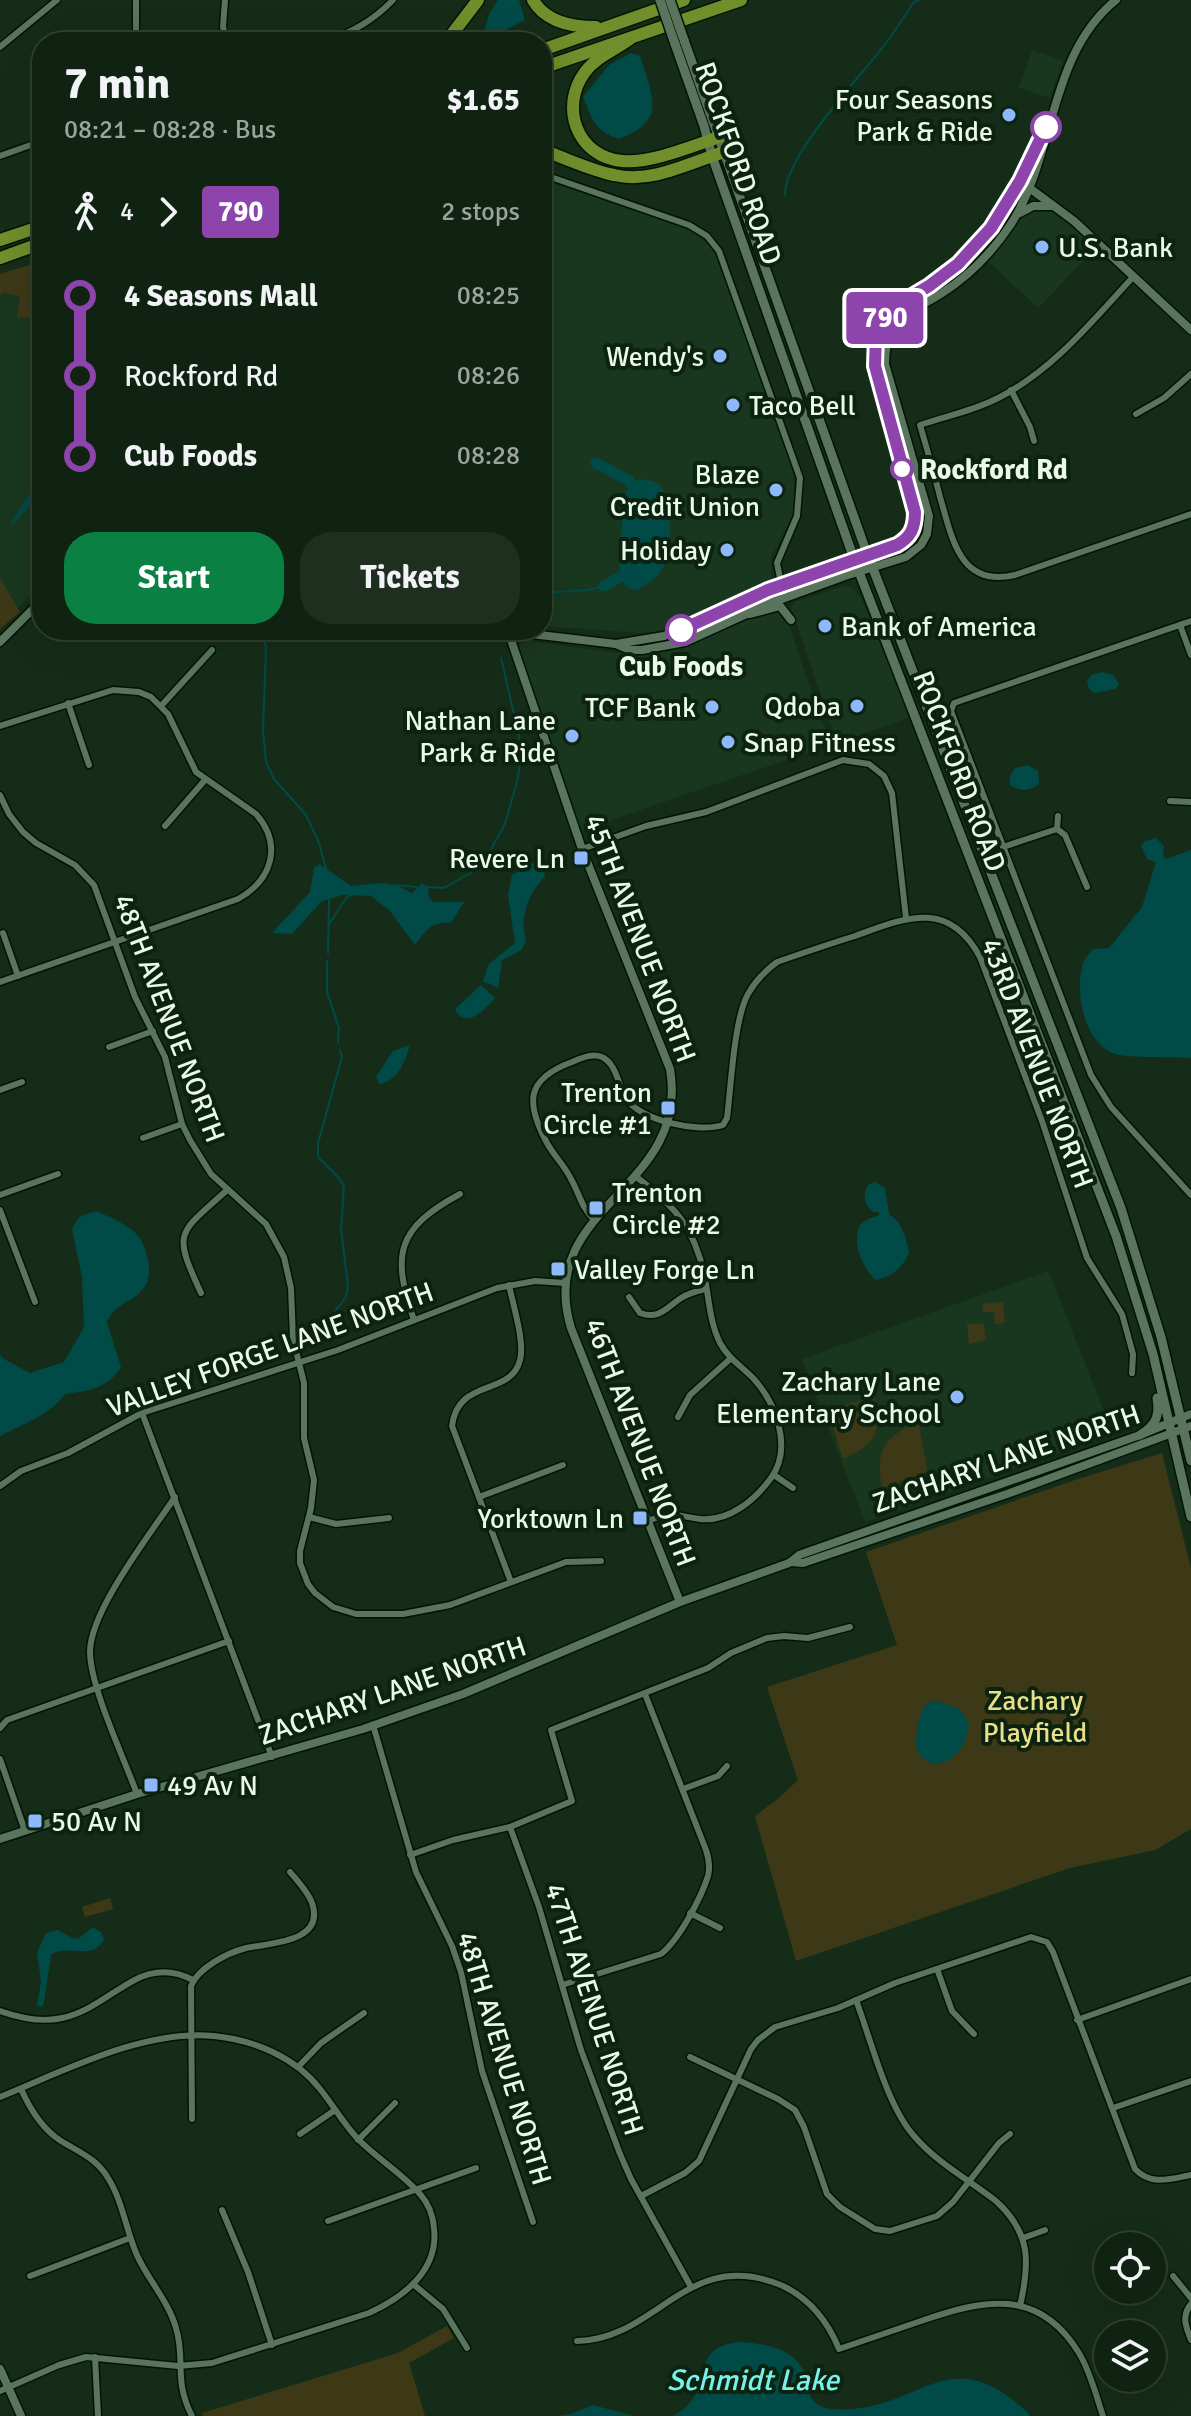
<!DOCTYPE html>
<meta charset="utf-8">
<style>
:root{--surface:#102212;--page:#1e2f20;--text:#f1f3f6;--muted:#9ca49f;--line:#303f32;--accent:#0b8043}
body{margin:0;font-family:Signika,sans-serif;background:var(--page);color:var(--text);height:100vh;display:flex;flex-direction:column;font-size:30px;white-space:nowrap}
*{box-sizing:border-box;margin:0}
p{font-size:26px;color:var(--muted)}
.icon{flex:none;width:44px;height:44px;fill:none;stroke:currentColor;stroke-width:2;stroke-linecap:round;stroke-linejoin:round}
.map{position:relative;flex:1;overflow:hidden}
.side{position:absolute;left:32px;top:32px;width:520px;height:608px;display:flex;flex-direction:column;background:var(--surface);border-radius:32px;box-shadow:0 8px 32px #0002,0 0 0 2px var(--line)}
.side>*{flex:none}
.badge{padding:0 16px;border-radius:6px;font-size:28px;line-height:52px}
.tools{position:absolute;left:1094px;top:2232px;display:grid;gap:16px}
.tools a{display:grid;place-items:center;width:72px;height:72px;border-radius:50%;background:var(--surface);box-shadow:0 8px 32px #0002,0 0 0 2px var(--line);font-size:40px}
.map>.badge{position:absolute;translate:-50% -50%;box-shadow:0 0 0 4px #fff}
.legs{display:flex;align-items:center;gap:12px;height:88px;padding:0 32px;font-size:26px}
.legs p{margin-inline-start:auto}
.head{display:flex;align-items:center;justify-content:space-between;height:136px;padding:0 32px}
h1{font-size:44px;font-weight:800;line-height:60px}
.primary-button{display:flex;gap:16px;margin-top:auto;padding:16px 32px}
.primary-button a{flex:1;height:92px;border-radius:32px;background:var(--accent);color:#fff;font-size:32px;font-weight:800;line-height:92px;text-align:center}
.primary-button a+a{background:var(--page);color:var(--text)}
ul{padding:0 32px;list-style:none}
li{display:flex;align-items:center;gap:28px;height:80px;font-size:30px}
li i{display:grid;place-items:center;width:12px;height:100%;margin:0 10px;background:currentColor}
li i::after{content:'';width:20px;height:20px;margin:-10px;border:6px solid;border-radius:50%;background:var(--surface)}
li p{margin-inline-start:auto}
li:first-child i{background:linear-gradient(#0000 50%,currentColor 0)}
li:last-child i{background:linear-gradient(currentColor 50%,#0000 0)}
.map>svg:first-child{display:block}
.built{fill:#19371e}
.green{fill:#3d3917}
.water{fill:#004a48}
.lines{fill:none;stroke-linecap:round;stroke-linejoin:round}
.stream{stroke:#004a48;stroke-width:2}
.river{stroke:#004a48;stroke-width:11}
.minor-casing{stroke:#011504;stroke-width:9}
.tertiary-casing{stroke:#011504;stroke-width:11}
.secondary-casing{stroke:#011504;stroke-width:12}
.motorway-casing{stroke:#011504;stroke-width:15}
.minor{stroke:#5a745d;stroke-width:6}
.tertiary{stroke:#5a745d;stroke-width:8}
.secondary{stroke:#5a745d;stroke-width:9}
.motorway{stroke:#708e2b;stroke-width:12}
.secondary-bridge-casing{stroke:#011504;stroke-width:12;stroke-linecap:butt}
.secondary-bridge{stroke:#5a745d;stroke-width:9}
.line-1-casing{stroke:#fff;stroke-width:18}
.line-1{stroke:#8e44ad;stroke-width:12}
.poi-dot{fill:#8db9fc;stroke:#0b230f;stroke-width:3}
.stop-1-dot{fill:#fff;stroke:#8e44ad;stroke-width:4}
.labels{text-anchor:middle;stroke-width:8;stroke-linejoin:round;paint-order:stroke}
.poi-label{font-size:28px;fill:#ebf9ec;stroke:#0b230f;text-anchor:end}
.street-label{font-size:28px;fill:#ebf9ec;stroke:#0b230f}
.stop-label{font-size:28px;font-weight:bold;fill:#ebf9ec;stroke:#0b230f;text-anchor:start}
.park-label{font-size:28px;fill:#e9df88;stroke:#0b230f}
.water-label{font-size:30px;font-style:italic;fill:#77f1ec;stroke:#0b230f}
</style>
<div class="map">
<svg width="1191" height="2416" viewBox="0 0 1191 2416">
<rect width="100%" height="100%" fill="#152d18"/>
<g class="built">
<path d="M1032 50 1063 61 1050 98 1019 88Z"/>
<path d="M542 178 693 231 712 248 719 259 792 464 796 503 791 519 771 558V580L666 631 641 633 542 626Z"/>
<path d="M1042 208 1056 213 1096 248 1038 308 987 260 1023 214Z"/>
<path d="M15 269 42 356V585L13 613 0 593V276Z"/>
<path d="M844 586 851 587 862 599 911 717 837 743 791 607 795 602Z"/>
<path d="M780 607 784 611 830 745 579 831 519 648 521 644 528 641 616 653 669 651 691 645 734 623Z"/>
<path d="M1048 1271 1113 1434 865 1522 802 1359Z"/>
</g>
<g class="green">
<path d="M42 261V316L17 318 20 296 4 293 0 295V274Z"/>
<path d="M0 578 20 612 0 629Z"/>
<path d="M1003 1302 1005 1323 995 1324 994 1312H983L982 1304Z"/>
<path d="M981 1323 984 1325 986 1340 969 1344 967 1324Z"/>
<path d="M875 1397C882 1432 876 1444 843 1459L829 1413 832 1408Z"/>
<path d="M918 1420 927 1468 926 1473 882 1488C875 1449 884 1439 918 1420Z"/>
<path d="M1162 1453 1191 1568V1829L1155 1850 1070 1868 796 1961 755 1816 780 1797 798 1780 767 1687 897 1645 866 1552 1075 1480Z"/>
<path d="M110 1898 113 1909 85 1917 82 1907Z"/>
<path d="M447 2326 454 2338 409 2363 425 2416H203L202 2413 398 2353Z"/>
</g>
<g class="water">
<path d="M498 0H519L525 20 486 40 483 36 489 14Z"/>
<path d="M631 53 640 56 642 62C654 100 665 122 619 139 595 131 592 119 583 97L609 65Z"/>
<path d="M42 474V493L12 525 11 523Z"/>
<path d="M640 479C649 480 656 481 662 488 673 502 671 545 666 562 661 576 648 585 635 590L625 586C624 582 621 578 620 574 618 565 623 492 629 486 630 484 638 480 640 479Z"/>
<path d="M1102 672 1113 675 1119 684 1116 689 1094 693 1089 689 1087 681 1091 675Z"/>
<path d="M1028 765 1038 771 1039 784C1029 791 1021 792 1010 785V776L1015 768Z"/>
<path d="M1156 838 1164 846 1163 855 1166 859 1191 850V1058C1174 1057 1128 1058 1115 1054 1084 1043 1074 991 1083 964 1084 958 1089 954 1093 949L1109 948 1142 907 1156 862 1147 859 1141 846 1145 841Z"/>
<path d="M534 862 543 864 545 876C529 893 519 917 526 940L522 950 502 960 498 988 483 981 489 964 515 943 508 895 512 875Z"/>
<path d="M319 864 351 886 382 883 396 885 412 893 422 883 428 887 429 898 434 902H464L451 923C431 921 426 930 415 945L390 911 371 896 343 895 322 901 292 934 272 933 310 892 314 868Z"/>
<path d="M481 985 495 998C485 1009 466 1031 455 1009Z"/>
<path d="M410 1045C405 1061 398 1081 379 1084L376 1077 393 1051Z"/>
<path d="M875 1182 885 1188 889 1214C901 1221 907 1239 909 1253 902 1268 893 1276 876 1280 863 1269 850 1240 861 1224 865 1219 873 1218 879 1215V1212H873C865 1205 862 1195 868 1185Z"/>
<path d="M96 1211C109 1217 129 1224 139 1237 148 1250 154 1277 143 1289 131 1304 116 1302 107 1322L121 1367C108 1388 89 1391 65 1394 49 1416 23 1424 0 1436V1354L2 1358 30 1373 64 1362 84 1327 82 1277 72 1229 79 1217Z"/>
<path d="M937 1701 960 1709 969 1723C967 1733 966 1744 958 1752 943 1771 914 1765 916 1738 918 1723 918 1716 927 1703Z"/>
<path d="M93 1927 102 1933 104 1940C91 1962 67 1943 51 1955L44 2002 42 2007 37 2006 41 1981 37 1952 46 1933 58 1930 74 1939 79 1938Z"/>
<path d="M740 2342C760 2343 788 2347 800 2365 813 2384 801 2406 833 2409 919 2416 947 2333 1031 2416H673C720 2391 683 2348 740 2342Z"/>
<path d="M593 2405 634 2416H557L571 2414Z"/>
</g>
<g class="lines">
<g class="stream">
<path d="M785 195C784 156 862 75 886 43 896 30 905 15 914 2L919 0"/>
<path d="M542 593 587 590 604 586"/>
<path d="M261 630 266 647 263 731 266 762 274 779 306 815 319 843 326 869"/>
<path d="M396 885 417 887"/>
<path d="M428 887 444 888 481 867 505 824 518 778 521 755 519 736 501 658"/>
<path d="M329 924 347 897 351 895"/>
<path d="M328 953 329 900"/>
<path d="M327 961V992L339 1028 338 1042"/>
<path d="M333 1314 346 1297 348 1286 341 1229 344 1187 339 1178 318 1157V1143L342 1057 340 1050"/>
</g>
<g class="river">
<path d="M596 463 628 480 641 494"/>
<path d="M604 586 634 569"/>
</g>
<defs>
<g id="minor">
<path d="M225 0 223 27 227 42"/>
<path d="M136 42V0"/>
<path d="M325 42C352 32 373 21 393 0"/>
<path d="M0 47 57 0"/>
<path d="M0 156 42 141"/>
<path d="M542 174 689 225 707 236 719 251 800 478 797 516 777 563 784 598"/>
<path d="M1134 276C1093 320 1055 368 1002 396 976 410 947 416 920 425 927 449 934 473 940 497 952 537 959 588 1015 575L1191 514"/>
<path d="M1011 390 1030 427 1034 441"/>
<path d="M1136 414 1164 398 1191 374"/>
<path d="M1191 621 954 703 951 711 1091 1075 1111 1107 1191 1195"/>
<path d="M1180 625 1191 655"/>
<path d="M68 703 89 765"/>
<path d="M161 706 212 650"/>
<path d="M0 726 113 690 139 692 151 697 168 714 196 772 256 814C283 845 272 880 238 899L0 982"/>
<path d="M0 795 9 814 23 832 36 843 75 865 94 885 135 997 165 1057 182 1124 190 1140 211 1174 266 1224 284 1257 291 1288 293 1339 304 1383V1438L314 1480 311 1508 300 1551V1563L308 1584 315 1593 333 1607 356 1614H403L450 1605 566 1562 601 1561"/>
<path d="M1170 801 1191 802"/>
<path d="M165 826 205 780"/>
<path d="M1057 829 1058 816"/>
<path d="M1003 847 1057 829 1065 835 1087 887"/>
<path d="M582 849 646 826 706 812 843 760 869 764 884 776 892 793 906 918"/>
<path d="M3 933 18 976"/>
<path d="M109 1047 153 1031"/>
<path d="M0 1090 22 1082"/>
<path d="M143 1138 182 1124"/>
<path d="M635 1176C677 1207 697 1231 706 1284 709 1303 711 1325 720 1343 728 1358 741 1366 753 1378 776 1403 793 1448 771 1478 755 1500 729 1522 700 1519 675 1516 674 1510 648 1521"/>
<path d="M0 1195 58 1174"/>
<path d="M0 1210 35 1302"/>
<path d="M595 1221C581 1207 580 1195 571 1179 565 1166 554 1156 547 1143 525 1102 526 1079 572 1062 582 1058 592 1053 602 1057 617 1064 618 1086 626 1098 641 1121 698 1133 723 1125L727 1118C731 1087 734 1019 748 994 755 981 765 971 777 962 803 953 829 944 855 936 905 918 948 898 980 957L1042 1121 1087 1258 1122 1314 1133 1354 1132 1373"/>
<path d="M509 1285C513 1305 525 1342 520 1360 511 1397 458 1377 452 1426L511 1582"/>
<path d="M201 1293C172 1230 178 1235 227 1190"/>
<path d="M629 1297 640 1313C659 1320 666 1308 681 1298 689 1293 697 1291 706 1289"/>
<path d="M414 1320C391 1254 397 1228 460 1194"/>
<path d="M142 1413 272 1757"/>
<path d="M678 1417 690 1395 730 1359"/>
<path d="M774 1475 793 1488"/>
<path d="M0 1486 21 1471 68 1453 142 1413 338 1350 497 1288 535 1281 565 1283"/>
<path d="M479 1497 563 1465"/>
<path d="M309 1517 336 1524 389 1518"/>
<path d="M373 1725 416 1872 452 1946 461 1972 482 2071 533 2222"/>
<path d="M0 1728 7 1720 229 1641"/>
<path d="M0 1759 25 1831"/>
<path d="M683 1789 718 1776 727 1766"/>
<path d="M137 1794C124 1758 91 1689 90 1653 89 1612 151 1533 175 1497"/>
<path d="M510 1827 539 1907 581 2050 620 2154 631 2179 691 2287"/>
<path d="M410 1855 453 1840 510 1827 572 1801 551 1730 708 1668 731 1653 767 1638 784 1636 808 1638 850 1627"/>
<path d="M690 1913 720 1928"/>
<path d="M937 1969 952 2011 974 2034"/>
<path d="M562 1985 661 1954C679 1940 701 1898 708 1876 710 1868 709 1859 706 1850L645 1694"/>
<path d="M856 2000C871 2040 887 2106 914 2136 936 2162 969 2180 996 2201 1031 2233 1030 2262 1020 2306"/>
<path d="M0 2011C20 2018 41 2023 62 2018 113 2007 140 1952 193 1980"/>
<path d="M1077 2020 1191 1979"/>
<path d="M690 2057 778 2099 795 2110 804 2127 827 2194 840 2207 875 2229 890 2231 937 2216 953 2202 999 2143 1010 2134"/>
<path d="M299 2066 321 2043 364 2013"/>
<path d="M21 2089C30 2109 42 2129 61 2141 79 2152 97 2159 108 2178 122 2200 126 2229 136 2253 147 2279 168 2300 176 2328 186 2361 173 2379 192 2416"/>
<path d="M0 2097C64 2071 144 2029 214 2036 254 2040 295 2057 320 2089 333 2105 343 2123 357 2138 376 2158 402 2173 420 2194 428 2203 433 2216 434 2228 439 2270 404 2297 369 2313L212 2363 178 2366 86 2357 59 2365 0 2391"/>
<path d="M1113 2108 1191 2081"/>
<path d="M192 2119 191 1986C198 1968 227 1953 246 1948 268 1943 326 1943 312 1903 308 1892 298 1881 290 1872"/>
<path d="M300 2134 335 2110"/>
<path d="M358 2140 395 2103"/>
<path d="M641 2196 685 2173 699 2161 751 2049 758 2040 775 2027 838 2008 895 1983 1031 1937 1047 1942 1053 1952 1135 2169C1151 2186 1170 2179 1191 2175"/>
<path d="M222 2210 248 2272 272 2345"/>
<path d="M328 2221 476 2168"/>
<path d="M1023 2238 1045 2230"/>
<path d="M30 2276 130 2238"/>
<path d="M1173 2276 1191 2298"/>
<path d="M413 2284 443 2309 467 2348"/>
<path d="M1191 2304C1181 2316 1186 2327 1191 2340"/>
<path d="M577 2341C657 2340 688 2245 783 2286 810 2299 828 2322 839 2349 866 2340 894 2330 921 2321 982 2300 1038 2286 1079 2353 1090 2371 1096 2395 1103 2416"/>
<path d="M95 2357 98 2416"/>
</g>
<g id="tertiary">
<path d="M1020 181 1074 221 1191 330"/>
<path d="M1020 213 1033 206H1053"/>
<path d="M750 614 780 606 791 620"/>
<path d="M498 630 616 644 630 650H642L685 642 771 603 845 576 906 557 921 545 927 534 929 516 885 364C885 349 887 336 896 324 906 310 928 303 942 293 969 276 993 251 1011 224 1056 154 1048 55 1116 0"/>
<path d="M508 631 582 849 670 1069C691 1191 534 1205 571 1328L680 1602"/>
<path d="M0 642 42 600"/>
<path d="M616 644 664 636 768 590 897 545C911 537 915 528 915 512L875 366 876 335 888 314 897 305 929 286 958 264 991 228 1020 181 1048 124"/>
<path d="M791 1562 803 1563 1007 1494 1191 1426"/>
<path d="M0 1839 137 1794 363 1729 463 1694 680 1602 789 1563 799 1555 1140 1435 1191 1414"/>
<path d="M0 2369 21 2416"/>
</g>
<g id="secondary">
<path d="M684 40 865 548 1121 1208 1161 1337 1191 1461"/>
<path d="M675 44 704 126 712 156 854 559 1116 1236 1153 1354 1191 1517"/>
<path d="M1140 1435C1156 1425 1160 1416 1157 1398"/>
</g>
<g id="motorway">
<path d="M533 0C546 23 573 27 596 27"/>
<path d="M630 39C615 50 596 57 585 72 559 107 577 157 622 161 649 164 693 146 719 137"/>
<path d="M446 42 478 0"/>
<path d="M542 50 684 0"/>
<path d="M542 68 741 0"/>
<path d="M542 150C566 158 589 170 614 175 651 184 689 163 724 152"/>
<path d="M0 240 42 226"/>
<path d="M0 258 42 243"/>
</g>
</defs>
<use href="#minor" class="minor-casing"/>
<use href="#tertiary" class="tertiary-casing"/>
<use href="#secondary" class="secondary-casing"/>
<use href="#motorway" class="motorway-casing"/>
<use href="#minor" class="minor"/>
<use href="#tertiary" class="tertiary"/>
<use href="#secondary" class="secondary"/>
<use href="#motorway" class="motorway"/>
<defs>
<g id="secondary-bridge">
<path d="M660 0 675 44"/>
<path d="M670 0 684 40"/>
</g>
</defs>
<use href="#secondary-bridge" class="secondary-bridge-casing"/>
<use href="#secondary-bridge" class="secondary-bridge"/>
</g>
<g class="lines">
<defs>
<path id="line-1" d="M681 630 768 590 897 545C911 537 915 528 915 512L875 366 876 335 888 314 897 305 929 286 958 264 991 228 1020 181 1046 127"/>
</defs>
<use href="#line-1" class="line-1-casing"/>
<use href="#line-1" class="line-1"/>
</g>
<g class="poi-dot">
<circle cx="1009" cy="115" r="8"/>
<circle cx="1042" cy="247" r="8"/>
<circle cx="720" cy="356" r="8"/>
<circle cx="733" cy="405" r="8"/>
<circle cx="776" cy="490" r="8"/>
<circle cx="727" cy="550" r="8"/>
<circle cx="825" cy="626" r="8"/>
<circle cx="857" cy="706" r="8"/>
<circle cx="712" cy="707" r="8"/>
<circle cx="572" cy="736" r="8"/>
<circle cx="728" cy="742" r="8"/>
<rect x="573" y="850" width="16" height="16" rx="4"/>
<rect x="660" y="1100" width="16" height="16" rx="4"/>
<rect x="588" y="1200" width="16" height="16" rx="4"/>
<rect x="550" y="1261" width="16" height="16" rx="4"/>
<circle cx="957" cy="1397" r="8"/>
<rect x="632" y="1510" width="16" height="16" rx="4"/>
<rect x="143" y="1777" width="16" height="16" rx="4"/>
<rect x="27" y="1813" width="16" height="16" rx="4"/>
</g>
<g class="stop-1-dot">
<circle cx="1046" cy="127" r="14"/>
<circle cx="902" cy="469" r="10"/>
<circle cx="681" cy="630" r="14"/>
</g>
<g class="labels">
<g class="poi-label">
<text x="993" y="109">Four Seasons<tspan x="993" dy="32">Park &amp; Ride</tspan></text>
<text x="1058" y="257" text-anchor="start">U.S. Bank</text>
<text x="704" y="366">Wendy's</text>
<text x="749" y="415" text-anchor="start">Taco Bell</text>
<text x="760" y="484">Blaze<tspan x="760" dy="32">Credit Union</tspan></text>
<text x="711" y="560">Holiday</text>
<text x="841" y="636" text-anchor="start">Bank of America</text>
<text x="841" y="716">Qdoba</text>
<text x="696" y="717">TCF Bank</text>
<text x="556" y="730">Nathan Lane<tspan x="556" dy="32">Park &amp; Ride</tspan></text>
<text x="744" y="752" text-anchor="start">Snap Fitness</text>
<text x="565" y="868">Revere Ln</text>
<text x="652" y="1102">Trenton<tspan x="652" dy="32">Circle #1</tspan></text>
<text x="612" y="1202" text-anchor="start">Trenton<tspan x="612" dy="32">Circle #2</tspan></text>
<text x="574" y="1279" text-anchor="start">Valley Forge Ln</text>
<text x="941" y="1391">Zachary Lane<tspan x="941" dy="32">Elementary School</tspan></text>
<text x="624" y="1528">Yorktown Ln</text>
<text x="167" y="1795" text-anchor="start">49 Av N</text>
<text x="51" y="1831" text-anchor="start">50 Av N</text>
</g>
<g class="street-label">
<text transform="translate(739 163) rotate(71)" y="10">ROCKFORD ROAD</text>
<text transform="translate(960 771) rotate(69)" y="10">ROCKFORD ROAD</text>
<text transform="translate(641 938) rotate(69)" y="10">45TH AVENUE NORTH</text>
<text transform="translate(170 1018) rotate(69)" y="10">48TH AVENUE NORTH</text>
<text transform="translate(1038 1063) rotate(69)" y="10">43RD AVENUE NORTH</text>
<text transform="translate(270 1349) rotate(-20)" y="10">VALLEY FORGE LANE NORTH</text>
<text transform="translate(641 1442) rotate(69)" y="10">46TH AVENUE NORTH</text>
<text transform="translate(1006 1458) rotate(-19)" y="10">ZACHARY LANE NORTH</text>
<text transform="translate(392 1690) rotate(-19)" y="10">ZACHARY LANE NORTH</text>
<text transform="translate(595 2009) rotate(72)" y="10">47TH AVENUE NORTH</text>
<text transform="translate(505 2058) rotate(73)" y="10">48TH AVENUE NORTH</text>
</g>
<g class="stop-label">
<text x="920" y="479">Rockford Rd</text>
<text x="681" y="676" text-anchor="middle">Cub Foods</text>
</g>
<g class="park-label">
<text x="1035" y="1710">Zachary<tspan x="1035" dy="32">Playfield</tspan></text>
</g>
<g class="water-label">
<text x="753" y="2390">Schmidt Lake</text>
</g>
</g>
</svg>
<div class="tools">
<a><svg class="icon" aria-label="locate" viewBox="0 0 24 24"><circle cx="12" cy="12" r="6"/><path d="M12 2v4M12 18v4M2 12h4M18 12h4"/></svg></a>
<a><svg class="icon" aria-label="layers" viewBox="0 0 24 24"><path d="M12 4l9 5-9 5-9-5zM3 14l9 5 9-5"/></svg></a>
</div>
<b class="badge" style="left:885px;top:318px;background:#8e44ad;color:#fff">790</b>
<section class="side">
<div class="head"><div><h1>7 min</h1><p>08:21 – 08:28 · Bus</p></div><b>$1.65</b></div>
<div class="legs"><svg class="icon" aria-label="walk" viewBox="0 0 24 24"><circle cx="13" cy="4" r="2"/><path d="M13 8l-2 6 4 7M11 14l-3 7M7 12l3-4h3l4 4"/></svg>4<svg class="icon" aria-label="forward" viewBox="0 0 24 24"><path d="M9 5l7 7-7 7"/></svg><b class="badge" style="background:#8e44ad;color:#fff">790</b><p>2 stops</p></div>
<ul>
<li><i style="color:#8e44ad"></i><b>4 Seasons Mall</b><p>08:25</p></li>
<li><i style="color:#8e44ad"></i><span>Rockford Rd</span><p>08:26</p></li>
<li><i style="color:#8e44ad"></i><b>Cub Foods</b><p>08:28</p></li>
</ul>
<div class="primary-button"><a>Start</a><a>Tickets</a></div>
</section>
</div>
